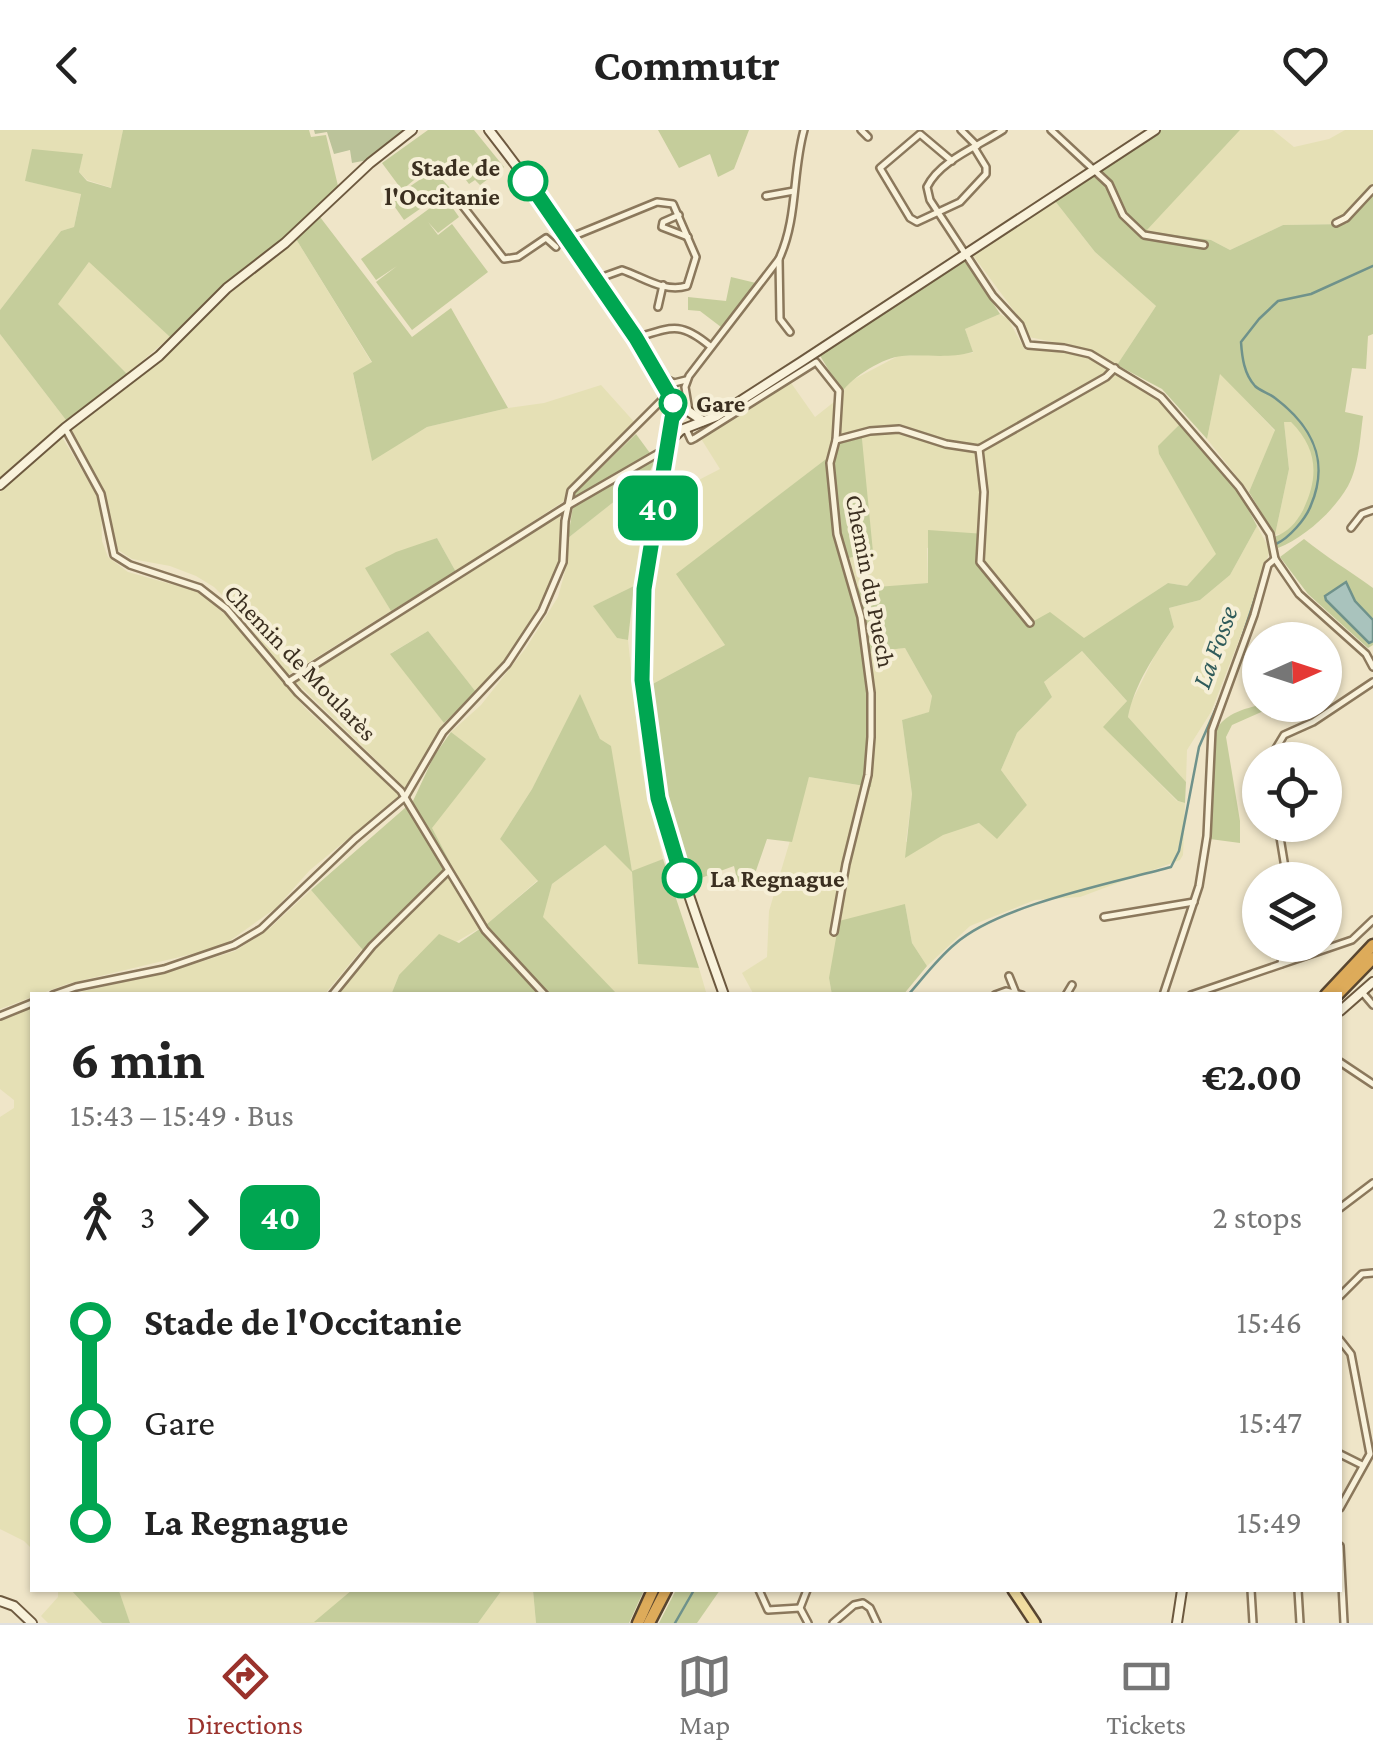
<!DOCTYPE html>
<meta charset="utf-8">
<style>
:root{--surface:#fff;--page:#f2f2f2;--text:#222;--muted:#767676;--line:#e0e0e0;--accent:#9a322c}
body{margin:0;font-family:"Crimson Pro",serif;background:var(--page);color:var(--text);height:100vh;display:flex;flex-direction:column;font-size:38px;white-space:nowrap}
*{box-sizing:border-box;margin:0}
p{font-size:32px;color:var(--muted)}
.icon{flex:none;width:55px;height:55px;fill:none;stroke:currentColor;stroke-width:2;stroke-linecap:round;stroke-linejoin:round}
.map{position:relative;flex:1;overflow:hidden}
.details{position:absolute;left:30px;top:862px;width:1312px;height:600px;display:flex;flex-direction:column;background:var(--surface);border-radius:0px;box-shadow:0 2px 8px #0004}
.details>*{flex:none}
.badge{padding:0 20px;border-radius:15px;font-size:35px;line-height:65px}
.needle{width:65px;rotate:87deg}
.tools{position:absolute;left:1242px;top:492px;display:grid;gap:20px}
.tools a{display:grid;place-items:center;width:100px;height:100px;border-radius:50%;background:var(--surface);box-shadow:0 2px 8px #0004;font-size:50px}
.map>.badge{position:absolute;translate:-50% -50%;box-shadow:0 0 0 5px #fff}
.legs{display:flex;align-items:center;gap:15px;height:110px;padding:0 40px;font-size:32px}
.legs p{margin-inline-start:auto}
.headline{display:flex;align-items:center;justify-content:space-between;height:170px;padding:0 40px}
h1{font-size:55px;font-weight:700;line-height:75px}
ul{padding:0 40px;list-style:none}
li{display:flex;align-items:center;gap:35px;height:100px;font-size:38px}
li i{display:grid;place-items:center;width:15px;height:100%;margin:0 12px;background:currentColor}
li i::after{content:'';width:25px;height:25px;margin:-12px;border:8px solid;border-radius:50%;background:var(--surface)}
li p{margin-inline-start:auto}
li:first-child i{background:linear-gradient(#0000 50%,currentColor 0)}
li:last-child i{background:linear-gradient(currentColor 50%,#0000 0)}
header{display:flex;justify-content:space-between;align-items:center;height:130px;padding:0 40px;background:var(--surface);font-size:45px;font-weight:700}
.dock{display:flex;justify-content:space-around;align-items:center;height:140px;border-top:2px solid var(--line);background:var(--surface);font-size:28px;color:var(--muted)}
.dock a{display:grid;justify-items:center;gap:5px}
.dock .current{color:var(--accent)}
.map>svg:first-child{display:block}
.farmland{fill:#e5e0b5}
.green{fill:#c5cd9b}
.cemetery{fill:#bbc39a}
.water{fill:#a9c3bd;stroke:#6f928b;stroke-width:2.5}
.lines{fill:none;stroke-linecap:round;stroke-linejoin:round}
.stream{stroke:#6f928b;stroke-width:2.5}
.street-casing{stroke:#8b785c;stroke-width:10}
.secondary-casing{stroke:#6d593f;stroke-width:12}
.primary-casing{stroke:#594630;stroke-width:14}
.highway-casing{stroke:#594630;stroke-width:15}
.street{stroke:#f9f2db;stroke-width:5}
.secondary{stroke:#f9f2db;stroke-width:8}
.primary{stroke:#f1dda0;stroke-width:9}
.highway{stroke:#ddab5a;stroke-width:10}
.line-1-casing{stroke:#fff;stroke-width:22}
.line-1{stroke:#00a651;stroke-width:15}
.stop-1-dot{fill:#fff;stroke:#00a651;stroke-width:5}
.labels{text-anchor:middle;stroke-width:8;stroke-linejoin:round;paint-order:stroke}
.stop-label{font-size:25px;font-weight:bold;fill:#3b2f20;stroke:#f6efd7;text-anchor:start}
.street-label{font-size:25px;fill:#3b2f20;stroke:#f6efd7}
.water-label{font-size:28px;font-style:italic;fill:#2f5b5b;stroke:#f6efd7}
</style>
<header><svg class="icon" aria-label="back" viewBox="0 0 24 24"><path d="M15 5l-7 7 7 7"/></svg>Commutr<svg class="icon" aria-label="heart" viewBox="0 0 24 24"><path d="M12 20l-8-8c-3-5 5-10 8-4 3-6 11-1 8 4z"/></svg></header>
<div class="map">
<svg width="1373" height="1493" viewBox="0 0 1373 1493">
<rect width="100%" height="100%" fill="#efe5c8"/>
<g class="farmland">
<path d="M0 0H123L112 58 87 50 79 42 82 24 25 51 81 63 74 97 61 101 0 180Z"/>
<path d="M1240 0H1273L1294 17 1329 9 1345 0H1373V61L1346 94 1283 95 1230 120 1211 110 1145 101Z"/>
<path d="M1055 71 1095 122 1156 176 1117 235 1091 220 1029 207 1020 189 972 124Z"/>
<path d="M296 109 372 233 353 244 372 330 427 297 508 278 544 273 601 255 636 294 574 351 564 371 456 442 437 408 366 438 391 481 288 545 231 474 214 457 196 446 170 436 132 429 118 420 111 391 72 300 144 244 224 168Z"/>
<path d="M90 131 170 207 127 244 57 174Z"/>
<path d="M1000 184 1008 189 1025 220 1050 219 1084 225 1110 239 1002 305 975 316 984 320 1117 244 1156 267 1181 293 1159 316V324L1217 424 1187 456 1168 453 1084 509 1050 483 1033 492 985 433 984 404 927 418 928 453 850 460 841 430 873 422 840 306 826 329 677 444 725 515 647 557 649 460 666 375 685 357 720 339 700 307 789 250 815 287 839 268 849 252 898 226 973 223 965 199Z"/>
<path d="M0 204 66 290 0 347Z"/>
<path d="M1220 243 1275 301 1249 362 1207 309Z"/>
<path d="M1284 292H1291L1303 304 1313 325 1316 344 1312 363 1298 389 1285 403 1275 405 1289 339Z"/>
<path d="M62 307 101 372 102 411 108 427 128 442 199 462 229 488 305 578 400 666 310 740 276 778 221 817 67 854 0 879V362Z"/>
<path d="M649 344 634 456 594 476 617 508 628 510 641 635 663 729 632 742 638 833 699 838 706 862 618 865 542 788 552 754 605 715 632 740 600 609 580 565 532 659 500 709 538 750 487 794 399 845 391 865H337L368 826 453 738 431 698 485 630 451 602 481 575 526 518 558 467 568 430V408Z"/>
<path d="M560 383V427L554 448 515 519 476 562 428 501 391 523 444 593 405 658 296 552Z"/>
<path d="M1257 396 1270 420 1251 479 1211 582 1187 620 1186 652 1128 587 1130 575 1155 525 1174 497 1169 478 1200 470 1230 445Z"/>
<path d="M905 518 932 566 930 582 902 590 912 664 906 712 980 693 997 708 1027 675 1001 640 1017 603 1052 567 1044 552 1082 521 1127 571 1104 597 1177 671 1185 673 1183 725 1180 730 1080 767 1035 770 970 796 927 836 912 813 905 774 829 848 832 865H754L742 843 767 827 769 781 809 647 870 657 868 522Z"/>
<path d="M311 760 362 819 324 865H66L165 843 235 821 270 798Z"/>
<path d="M32 876V1419L24 1411 0 1399V987L14 978V970L0 959V885Z"/>
<path d="M58 1460H352L316 1493H130L118 1461H73L102 1493H48L41 1486 58 1467Z"/>
<path d="M502 1460H533L536 1493H478Z"/>
</g>
<g class="green">
<path d="M123 0H309L311 7 326 5 338 56 295 99 223 154 170 207 89 132 58 174 127 244 66 290 0 204V180L61 101 74 97 81 64 25 51 32 19 83 24 79 42 87 51 111 58Z"/>
<path d="M428 0H474L504 37 480 55 475 50 469 54 454 34 448 38 438 30 402 60 382 33Z"/>
<path d="M658 0H749L734 39 718 47 710 24 679 38Z"/>
<path d="M1161 0H1240L1146 101 1211 110 1230 120 1283 95 1346 94 1373 61V204L1368 206 1366 239 1352 238 1345 282 1363 286C1360 308 1359 336 1348 356 1334 381 1304 408 1278 418L1274 407C1288 402 1296 393 1303 380 1319 347 1318 319 1291 292H1284L1289 339 1275 405 1249 362 1275 300 1220 244 1207 309 1162 259 1117 235 1156 176 1095 122 1055 71Z"/>
<path d="M434 40 450 58 404 90 390 70Z"/>
<path d="M445 67 459 87 438 103 428 92 438 105 452 94 488 142 412 200 376 152 397 136 376 150 361 129Z"/>
<path d="M320 87 412 207 451 178 508 278 427 297 372 331 353 243 372 232 296 109Z"/>
<path d="M964 129 1000 184 965 199 973 222C946 229 929 224 902 226 884 227 852 247 842 262L819 224Z"/>
<path d="M731 147 756 153 721 197 700 181 688 180V167L726 171Z"/>
<path d="M1181 293 1239 362 1257 396 1230 445 1200 470 1169 478 1174 497C1155 524 1134 555 1128 587L1186 652 1185 673 1178 671 1103 597 1127 571 1082 521 1044 552 1052 567 1017 603 1001 640 1027 675 997 709 979 693 943 705 905 728 912 664 902 590 929 582 932 566 905 518 869 522 876 596 871 657 809 647 792 712 767 709 751 755 738 753 734 736 690 752 661 657 647 557 725 515 676 444 826 329 839 306 861 299 873 422 841 430 851 459 928 453V400L985 404V433L1032 492 1050 482 1084 508 1168 453 1187 456 1216 424 1159 324 1158 316Z"/>
<path d="M636 304 655 330 649 344 568 408 575 363Z"/>
<path d="M437 408 456 442 391 481 365 438 396 422Z"/>
<path d="M1304 409C1326 427 1350 441 1373 458V515L1368 518 1308 464 1280 427Z"/>
<path d="M634 456 628 510 617 508 593 476Z"/>
<path d="M428 501 476 562 444 593 390 524Z"/>
<path d="M580 564 600 609 611 616 632 741 663 729 699 838 638 834 632 742 605 715 552 754 543 787 618 865H391L399 845 439 804 459 813 487 794 538 751 500 709 532 659Z"/>
<path d="M1260 575H1277L1232 595 1226 607 1240 691V713L1210 709C1211 684 1206 617 1218 597 1226 584 1246 578 1260 575Z"/>
<path d="M451 602 486 629 432 698 453 738 368 826 311 760 413 671 434 626Z"/>
<path d="M905 774 912 813 927 836 903 865H832L829 848 839 791Z"/>
<path d="M71 1460 119 1461 130 1493H102Z"/>
<path d="M352 1460H502L478 1493 314 1492Z"/>
<path d="M533 1460H644L629 1493H536Z"/>
<path d="M676 1460H720L697 1493H659Z"/>
</g>
<path class="cemetery" d="M314 0H407L368 30 352 33 350 20 334 24 327 2 315 4Z"/>
<path class="water" d="M1346 452 1355 471 1373 490V511L1369 513 1326 470 1325 466Z"/>
<g class="lines">
<g class="stream">
<path d="M1276 414C1289 408 1306 389 1311 375 1330 330 1312 296 1275 268 1269 263 1260 261 1255 256 1244 244 1242 227 1241 212L1259 189 1278 171 1311 164 1373 136"/>
<path d="M1234 532 1263 444"/>
<path d="M908 865C923 848 938 828 955 814 999 775 1113 753 1171 737L1179 721 1199 617 1223 562"/>
<path d="M675 1493 694 1460"/>
</g>
<defs>
<g id="street">
<path d="M861 0 868 7"/>
<path d="M961 0 977 16"/>
<path d="M1003 0C979 16 940 30 927 57L930 70 993 166 1020 195 1028 215 1064 218 1090 224 1161 267 1239 357 1270 404 1275 429 1299 464 1366 524 1373 537"/>
<path d="M1051 0 1109 54 1123 85 1144 105 1204 115"/>
<path d="M952 31 920 4 880 38 910 88 917 92 960 72 986 44V37L975 19"/>
<path d="M766 66 794 61"/>
<path d="M462 75 504 129 518 127 546 108 556 117"/>
<path d="M679 85 663 92 662 97 688 107"/>
<path d="M1336 93 1346 88 1373 59"/>
<path d="M569 108 657 72 673 74 696 127 687 156C664 163 643 147 622 140L597 149"/>
<path d="M779 129 780 189 790 202"/>
<path d="M658 177 663 155"/>
<path d="M636 208C672 197 680 191 710 216"/>
<path d="M662 247 674 253 686 250"/>
<path d="M689 281 685 257 689 246 779 129C798 88 792 43 804 0"/>
<path d="M65 298 101 364 114 425 130 435 200 458 227 479 298 563 401 661 485 800 545 865"/>
<path d="M686 299 691 310 695 308 816 232 839 261 836 310 830 333 837 404 861 487 871 563V607L868 645 846 734 834 802"/>
<path d="M836 310 870 301 899 299 946 314 979 319 1106 247 1115 238"/>
<path d="M979 319 984 362 980 432 1030 493"/>
<path d="M1351 398 1362 384 1373 380"/>
<path d="M288 552 567 376 669 317"/>
<path d="M1275 630V620L1284 605 1313 592 1373 552"/>
<path d="M1278 695 1287 750"/>
<path d="M1104 787 1194 772"/>
<path d="M1281 834 1284 815"/>
<path d="M1009 846 1015 861"/>
<path d="M1362 862 1373 875"/>
<path d="M53 865 76 857 164 839 234 815 261 799 355 709 405 667 443 602 507 534 542 481 563 432 565 391 571 361 668 264"/>
<path d="M332 865 372 816 448 741"/>
<path d="M995 865 1006 861 1022 865"/>
<path d="M1066 865 1072 855"/>
<path d="M1163 865 1199 756 1207 706 1212 600 1254 485 1268 435 1275 429"/>
<path d="M1191 865 1352 810 1373 790"/>
<path d="M0 886 32 873"/>
<path d="M1340 932 1373 954"/>
<path d="M1340 1078 1373 1053"/>
<path d="M1340 1166 1362 1144 1373 1143"/>
<path d="M1340 1210 1351 1224 1370 1324 1340 1378"/>
<path d="M1340 1324 1362 1335"/>
<path d="M1340 1416 1344 1493"/>
<path d="M759 1460 768 1480 800 1478"/>
<path d="M807 1460 800 1478 808 1493"/>
<path d="M1251 1460 1253 1493"/>
<path d="M1298 1460 1300 1493"/>
<path d="M833 1493 854 1475 863 1473 870 1478 877 1493"/>
</g>
<g id="secondary">
<path d="M489 0C537 62 583 126 626 192 642 217 663 242 670 271 675 293 669 316 665 338 657 386 646 433 643 481 635 626 677 732 724 865"/>
<path d="M673 284 685 279 703 291"/>
<path d="M672 309 681 300 717 286 801 232 1155 0"/>
<path d="M0 355 65 298 159 226 227 158 285 113 370 33 412 0"/>
<path d="M1340 881 1373 852"/>
<path d="M0 1471 14 1476 32 1493"/>
<path d="M1177 1493 1182 1460"/>
</g>
<path id="primary" d="M1013 1460 1035 1493"/>
<g id="highway">
<path d="M1326 865 1373 815"/>
<path d="M1337 865 1373 828"/>
<path d="M638 1493 653 1460"/>
<path d="M649 1493 666 1460"/>
</g>
</defs>
<use href="#street" class="street-casing"/>
<use href="#secondary" class="secondary-casing"/>
<use href="#primary" class="primary-casing"/>
<use href="#highway" class="highway-casing"/>
<use href="#street" class="street"/>
<use href="#secondary" class="secondary"/>
<use href="#primary" class="primary"/>
<use href="#highway" class="highway"/>
</g>
<g class="lines">
<defs>
<path id="line-1" d="M528 51 636 208 678 280 672 288 644 459 642 550 658 668 682 748"/>
</defs>
<use href="#line-1" class="line-1-casing"/>
<use href="#line-1" class="line-1"/>
</g>
<g class="stop-1-dot">
<circle cx="528" cy="51" r="18"/>
<circle cx="673" cy="273" r="12"/>
<circle cx="682" cy="748" r="18"/>
</g>
<g class="labels">
<g class="stop-label">
<text x="500" y="46" text-anchor="end">Stade de<tspan x="500" dy="29">l'Occitanie</tspan></text>
<text x="696" y="282">Gare</text>
<text x="710" y="757">La Regnague</text>
</g>
<g class="street-label">
<text transform="translate(871 451) rotate(79)" y="9">Chemin du Puech</text>
<text transform="translate(301 532) rotate(46)" y="9">Chemin de Moularès</text>
</g>
<g class="water-label">
<text transform="translate(1214 517) rotate(-70)" y="10">La Fosse</text>
</g>
</g>
</svg>
<div class="tools">
<a><svg class="needle" viewBox="-14 -14 28 28"><path d="M0-13l5 13h-10z" fill="#e53935"/><path d="M0 13l5-13h-10z" fill="#767676"/></svg></a>
<a><svg class="icon" aria-label="locate" viewBox="0 0 24 24"><circle cx="12" cy="12" r="6"/><path d="M12 2v4M12 18v4M2 12h4M18 12h4"/></svg></a>
<a><svg class="icon" aria-label="layers" viewBox="0 0 24 24"><path d="M12 4l9 5-9 5-9-5zM3 14l9 5 9-5"/></svg></a>
</div>
<b class="badge" style="left:658px;top:378px;background:#00a651;color:#fff">40</b>
<section class="details">
<div class="headline"><div><h1>6 min</h1><p>15:43 – 15:49 · Bus</p></div><b>€2.00</b></div>
<div class="legs"><svg class="icon" aria-label="walk" viewBox="0 0 24 24"><circle cx="13" cy="4" r="2"/><path d="M13 8l-2 6 4 7M11 14l-3 7M7 12l3-4h3l4 4"/></svg>3<svg class="icon" aria-label="forward" viewBox="0 0 24 24"><path d="M9 5l7 7-7 7"/></svg><b class="badge" style="background:#00a651;color:#fff">40</b><p>2 stops</p></div>
<ul>
<li><i style="color:#00a651"></i><b>Stade de l'Occitanie</b><p>15:46</p></li>
<li><i style="color:#00a651"></i><span>Gare</span><p>15:47</p></li>
<li><i style="color:#00a651"></i><b>La Regnague</b><p>15:49</p></li>
</ul>
</section>
</div>
<nav class="dock">
<a class="current"><svg class="icon" aria-label="directions" viewBox="0 0 24 24"><path d="M12 3l9 9-9 9-9-9zM9 14v-3h6M13 9l2 2-2 2"/></svg>Directions</a>
<a><svg class="icon" aria-label="map" viewBox="0 0 24 24"><path d="M3 6l6-2 6 2 6-2v14l-6 2-6-2-6 2zM9 4v14M15 6v14"/></svg>Map</a>
<a><svg class="icon" aria-label="tickets" viewBox="0 0 24 24"><path d="M3 7h18v10H3zM15 7v10"/></svg>Tickets</a>
</nav>
